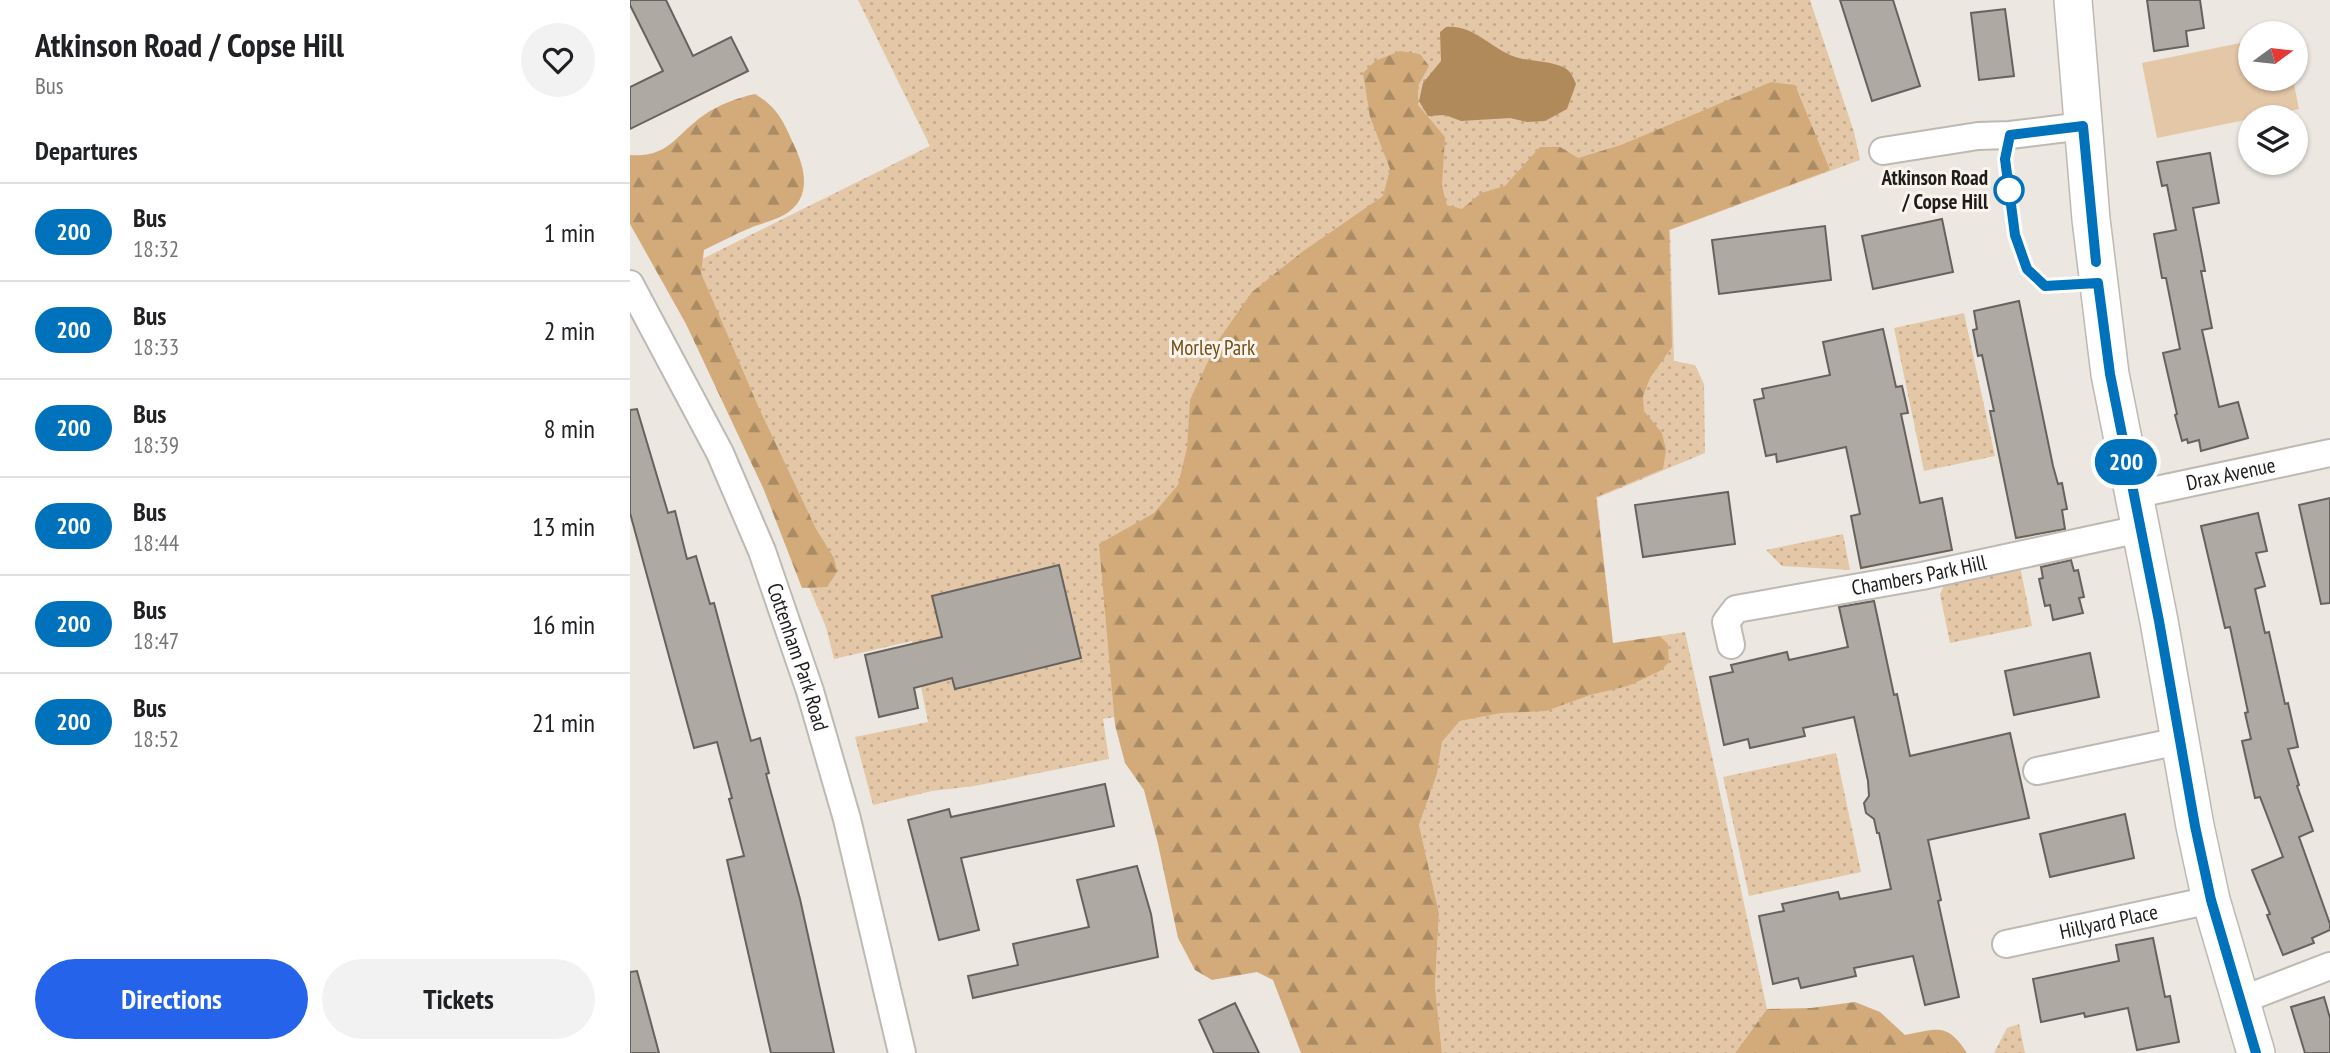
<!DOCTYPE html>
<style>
:root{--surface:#fff;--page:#f2f2f2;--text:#202124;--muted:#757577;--line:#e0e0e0;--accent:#2563eb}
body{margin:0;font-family:"PT Sans Narrow",sans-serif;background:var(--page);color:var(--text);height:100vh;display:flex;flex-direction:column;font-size:26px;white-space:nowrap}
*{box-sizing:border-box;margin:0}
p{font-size:23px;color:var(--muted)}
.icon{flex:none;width:38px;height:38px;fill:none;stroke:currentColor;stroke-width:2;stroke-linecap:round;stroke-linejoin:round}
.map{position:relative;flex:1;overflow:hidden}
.panel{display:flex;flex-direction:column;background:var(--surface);width:630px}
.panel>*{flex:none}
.badge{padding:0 14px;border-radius:23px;font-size:24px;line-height:46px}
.needle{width:46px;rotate:75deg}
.controls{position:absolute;left:1608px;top:21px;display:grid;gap:14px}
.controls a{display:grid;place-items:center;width:70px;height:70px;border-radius:50%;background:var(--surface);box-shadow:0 2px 5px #0004;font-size:35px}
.map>.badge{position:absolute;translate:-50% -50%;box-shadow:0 0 0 4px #fff}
h2{padding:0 35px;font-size:26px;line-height:63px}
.round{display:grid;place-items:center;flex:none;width:74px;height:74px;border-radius:37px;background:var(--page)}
.head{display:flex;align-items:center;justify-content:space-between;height:119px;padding:0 35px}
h1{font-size:33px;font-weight:600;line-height:52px}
.primary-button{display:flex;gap:14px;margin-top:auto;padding:14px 35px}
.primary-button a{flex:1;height:80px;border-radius:42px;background:var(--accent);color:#fff;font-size:28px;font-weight:600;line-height:80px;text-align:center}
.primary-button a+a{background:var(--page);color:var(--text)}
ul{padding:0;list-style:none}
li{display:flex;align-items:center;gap:21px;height:98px;padding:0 35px;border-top:2px solid var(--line)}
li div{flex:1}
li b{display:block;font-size:26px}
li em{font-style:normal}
li .badge{min-width:77px;font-weight:700;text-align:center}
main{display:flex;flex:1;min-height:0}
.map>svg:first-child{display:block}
.green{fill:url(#green-dots)}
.forest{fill:url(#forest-firs)}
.pitch{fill:#e4c7a7}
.water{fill:#b18a5c}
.building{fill:#aea9a3;stroke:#67625d;stroke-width:2}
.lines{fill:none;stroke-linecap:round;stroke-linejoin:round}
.street-casing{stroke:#bfb9b3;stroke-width:30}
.secondary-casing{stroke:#bfb9b3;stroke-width:40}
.street{stroke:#fff;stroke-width:26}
.secondary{stroke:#fff;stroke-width:37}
.line-casing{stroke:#fff;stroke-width:16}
.line{stroke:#0072bc;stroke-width:10}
.stop-dot{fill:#fff;stroke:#0072bc;stroke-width:3.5}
.labels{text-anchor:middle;stroke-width:6;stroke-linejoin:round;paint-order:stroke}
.stop-label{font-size:21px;font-weight:bold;fill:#1f1d1b;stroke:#faf4ed;text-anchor:end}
.park-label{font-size:21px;fill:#764e17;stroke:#faf4ed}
.street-label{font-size:21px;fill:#1f1d1b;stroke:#faf4ed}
</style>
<main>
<section class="panel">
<div class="head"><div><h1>Atkinson Road / Copse Hill</h1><p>Bus</p></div><a class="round"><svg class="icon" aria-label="heart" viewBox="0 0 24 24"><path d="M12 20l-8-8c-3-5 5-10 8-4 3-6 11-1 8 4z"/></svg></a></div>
<h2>Departures</h2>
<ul>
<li><span class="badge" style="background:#0072bc;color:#fff">200</span><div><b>Bus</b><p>18:32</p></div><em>1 min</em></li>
<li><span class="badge" style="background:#0072bc;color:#fff">200</span><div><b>Bus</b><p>18:33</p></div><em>2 min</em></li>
<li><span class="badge" style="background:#0072bc;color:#fff">200</span><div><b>Bus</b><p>18:39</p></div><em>8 min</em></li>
<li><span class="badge" style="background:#0072bc;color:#fff">200</span><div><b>Bus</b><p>18:44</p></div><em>13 min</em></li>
<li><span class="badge" style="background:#0072bc;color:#fff">200</span><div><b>Bus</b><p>18:47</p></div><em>16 min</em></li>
<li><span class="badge" style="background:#0072bc;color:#fff">200</span><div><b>Bus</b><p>18:52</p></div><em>21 min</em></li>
</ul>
<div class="primary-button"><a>Directions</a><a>Tickets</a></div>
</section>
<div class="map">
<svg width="1700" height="1053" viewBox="0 0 1700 1053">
<defs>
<pattern id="green-dots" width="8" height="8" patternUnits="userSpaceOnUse" patternTransform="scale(1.75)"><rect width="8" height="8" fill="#e4c7a7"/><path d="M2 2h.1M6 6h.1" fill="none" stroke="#c3aa8f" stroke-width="1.8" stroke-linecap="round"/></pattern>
<pattern id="forest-firs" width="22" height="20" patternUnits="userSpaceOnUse" patternTransform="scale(1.75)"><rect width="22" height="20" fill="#d3ab7b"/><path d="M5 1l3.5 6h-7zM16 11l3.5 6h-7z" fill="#ab8b64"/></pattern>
</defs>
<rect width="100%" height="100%" fill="#ece7e0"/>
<g class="green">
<path d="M228 0H1180L1224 132 1230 160 1040 230 1044 361 1065 365 1074 384 1075 453 967 498 982 634 473 719 479 759 344 786 302 791 243 805 225 737 298 722 282 641 204 659 196 627 153 527 36 277 300 146Z"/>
<path d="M1334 313 1365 456 1294 471 1264 328Z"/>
<path d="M1213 534 1220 570 1152 566 1136 550Z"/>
<path d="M1390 566 1402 626 1320 643 1310 594 1315 583Z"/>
<path d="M1055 632 1137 1009 1105 1053H812L805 986 809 913 789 825 807 774 812 742 830 721 998 686 1038 644 1030 636Z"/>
<path d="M1206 753 1231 872 1119 896 1093 777Z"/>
<path d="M1389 1024 1395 1053H1364L1377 1028Z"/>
</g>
<g class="forest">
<path d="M770 51 790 54 799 66 788 86V105L815 137 812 186 817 205 832 209 851 193 875 186 910 147H930L948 158 991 145 1141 82 1165 85 1200 170 1039 230 1042 347 1020 378 1013 396 1014 411 1032 433 1036 450 1033 469 966 497 983 643 1030 636 1038 644 1039 662 1030 671 998 686 960 695 916 711 871 713 830 721 812 742 807 774 789 825 809 913 805 986 812 1053H671L643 980 627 972 582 980 565 970 548 938 528 844 514 790 495 763 485 725 469 544 524 513 548 485 557 448 560 400 587 342 622 292 672 252 753 196 760 169 740 117 733 73 745 61Z"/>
<path d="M125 94C148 108 153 121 164 145 176 170 182 199 154 215 143 221 129 224 118 229 103 235 89 243 74 250L71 273 128 406 186 529 204 558 207 572 197 587 172 588 134 490 56 324 0 224V155C39 158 45 135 74 115 90 104 107 98 125 94Z"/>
<path d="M1225 1002 1250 1012 1275 1035C1307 1029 1317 1022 1337 1053H1105L1137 1009 1181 1008Z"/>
</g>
<path class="pitch" d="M1620 41V79H1663L1669 109 1527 138 1512 63Z"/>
<path class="water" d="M816 27C842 25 858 45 880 55 896 62 917 60 933 67 941 71 943 77 946 84L937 109 915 121 897 122 880 118 831 121 815 115 798 116 789 101 793 83 811 61 810 32Z"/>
<g class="building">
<path d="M0 0H36L63 56 101 37 118 71 0 129V87L33 71 0 5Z"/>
<path d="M1210 0H1263L1290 86 1242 101Z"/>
<path d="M1517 0H1570L1574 28 1556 31 1558 46 1524 51Z"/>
<path d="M1375 9 1384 76 1349 80 1341 13Z"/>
<path d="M1580 153 1589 203 1563 208 1575 271H1571L1582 328 1572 330 1589 407 1608 402 1618 438 1571 451 1569 440 1558 443 1557 439 1552 441 1545 415 1547 414 1533 353 1550 349 1536 278H1532L1524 234 1546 230 1537 185 1532 186 1527 162Z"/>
<path d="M1312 219 1323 272 1243 289 1232 236Z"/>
<path d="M1195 226 1201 280 1089 294 1082 240Z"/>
<path d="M1389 301 1423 466 1428 484 1432 483 1437 509 1432 510 1435 529 1386 538 1360 411H1364L1352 355 1348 356 1343 330 1347 329 1344 311Z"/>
<path d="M1253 329 1266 387 1272 386 1275 399 1278 413 1271 414 1290 503 1312 498 1322 550 1231 568 1221 516 1230 514 1216 447 1147 462 1146 454 1136 456 1124 400 1134 398 1132 389 1200 375 1193 342Z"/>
<path d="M7 409 38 513 45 511 57 559 66 556 80 604 84 603 121 741 130 738 139 773 136 774 170 899 204 1053H141L97 860 114 856 99 799 102 798 87 742 64 748 0 513V410Z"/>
<path d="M1098 492 1105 544 1013 557 1005 505Z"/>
<path d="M1700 498V603L1691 604 1669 505Z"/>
<path d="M1628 513 1637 551 1626 553 1635 586 1625 589 1635 633 1639 632 1655 704 1658 703 1668 747 1658 749 1669 785 1667 786 1683 831 1669 837 1700 924V930L1682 938 1684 943 1653 955 1637 915 1640 914 1622 870 1653 857 1630 797 1625 798 1612 741 1621 739 1615 713 1618 712 1600 627 1595 628 1571 526Z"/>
<path d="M1441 560 1444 571 1448 570 1454 597 1449 598 1453 613 1423 620 1420 605 1415 606 1409 579 1413 578 1411 567Z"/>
<path d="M429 565 451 658 325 689 322 678 284 688 288 708 249 717 235 655 312 637 302 596Z"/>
<path d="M1244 601 1264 695 1267 694 1280 756 1380 733 1399 818 1298 840 1311 900 1308 901 1329 997 1295 1005 1283 956 1224 968 1226 976 1171 988 1168 978 1143 984 1129 916 1154 911 1152 904 1208 892 1210 899 1261 889 1249 833H1247L1244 819 1236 813 1234 803 1239 796 1238 781 1224 717 1173 728 1175 736 1120 748 1118 739 1094 745 1080 677 1103 672 1101 665 1157 652 1159 660 1218 647 1209 607Z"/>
<path d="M1460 653 1469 697 1384 715 1375 671Z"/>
<path d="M475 784 484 826 331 858 349 930 309 940 278 820 319 809 321 817Z"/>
<path d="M1495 814 1504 858 1420 877 1410 834Z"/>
<path d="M507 866 521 914 528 957 343 998 338 976 388 965 383 944 459 927 447 880Z"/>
<path d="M1523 938 1535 997 1540 996 1549 1042 1507 1050 1498 1008 1455 1017 1454 1013 1411 1022 1403 979 1489 961 1486 945Z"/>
<path d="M7 971 25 1038 29 1053H0V972Z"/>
<path d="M1694 997 1700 1018V1053H1675L1661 1007Z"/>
<path d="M605 1003 629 1053H584L569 1020Z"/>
</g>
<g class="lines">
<defs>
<g id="street">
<path d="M1253 151 1348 136 1380 135 1453 126"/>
<path id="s1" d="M0 284 90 453 132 551 180 691 217 819 272 1053"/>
<path id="s2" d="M1503 495 1700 453"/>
<path id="s3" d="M1101 645 1096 622 1106 609 1292 576 1510 529"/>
<path d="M1407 771 1549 741"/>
<path id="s4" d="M1376 944 1581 900"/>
<path d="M1609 1001 1700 966"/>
</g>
<path id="secondary" d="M1443 0 1461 219 1480 374 1529 621 1565 826 1581 900 1626 1053"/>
</defs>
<use href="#street" class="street-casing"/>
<use href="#secondary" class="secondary-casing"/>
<use href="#street" class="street"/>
<use href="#secondary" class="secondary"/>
</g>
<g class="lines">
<defs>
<path id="line" d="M1466 262 1453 126 1380 135 1375 159 1385 235 1397 269 1415 286 1468 283 1480 374 1529 621 1565 826 1581 900 1626 1053"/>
</defs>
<use href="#line" class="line-casing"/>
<use href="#line" class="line"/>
</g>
<circle class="stop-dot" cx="1379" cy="190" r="14"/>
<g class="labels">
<g class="stop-label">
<text x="1358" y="185">Atkinson Road<tspan x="1358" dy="24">/ Copse Hill</tspan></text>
</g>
<g class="park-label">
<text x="583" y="355">Morley Park</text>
</g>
<g class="street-label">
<text dy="7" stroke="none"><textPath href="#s2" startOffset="100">Drax Avenue</textPath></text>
<text dy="7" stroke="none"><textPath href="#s3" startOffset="226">Chambers Park Hill</textPath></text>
<text dy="7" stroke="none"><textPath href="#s1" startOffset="410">Cottenham Park Road</textPath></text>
<text dy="7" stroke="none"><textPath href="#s4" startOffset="105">Hillyard Place</textPath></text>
</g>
</g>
</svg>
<div class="controls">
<a><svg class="needle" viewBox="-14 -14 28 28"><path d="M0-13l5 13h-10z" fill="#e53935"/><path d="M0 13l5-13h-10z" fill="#757577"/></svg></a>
<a><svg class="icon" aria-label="layers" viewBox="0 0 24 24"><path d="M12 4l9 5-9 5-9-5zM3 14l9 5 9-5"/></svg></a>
</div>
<b class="badge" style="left:1496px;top:462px;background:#0072bc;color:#fff">200</b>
</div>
</main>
